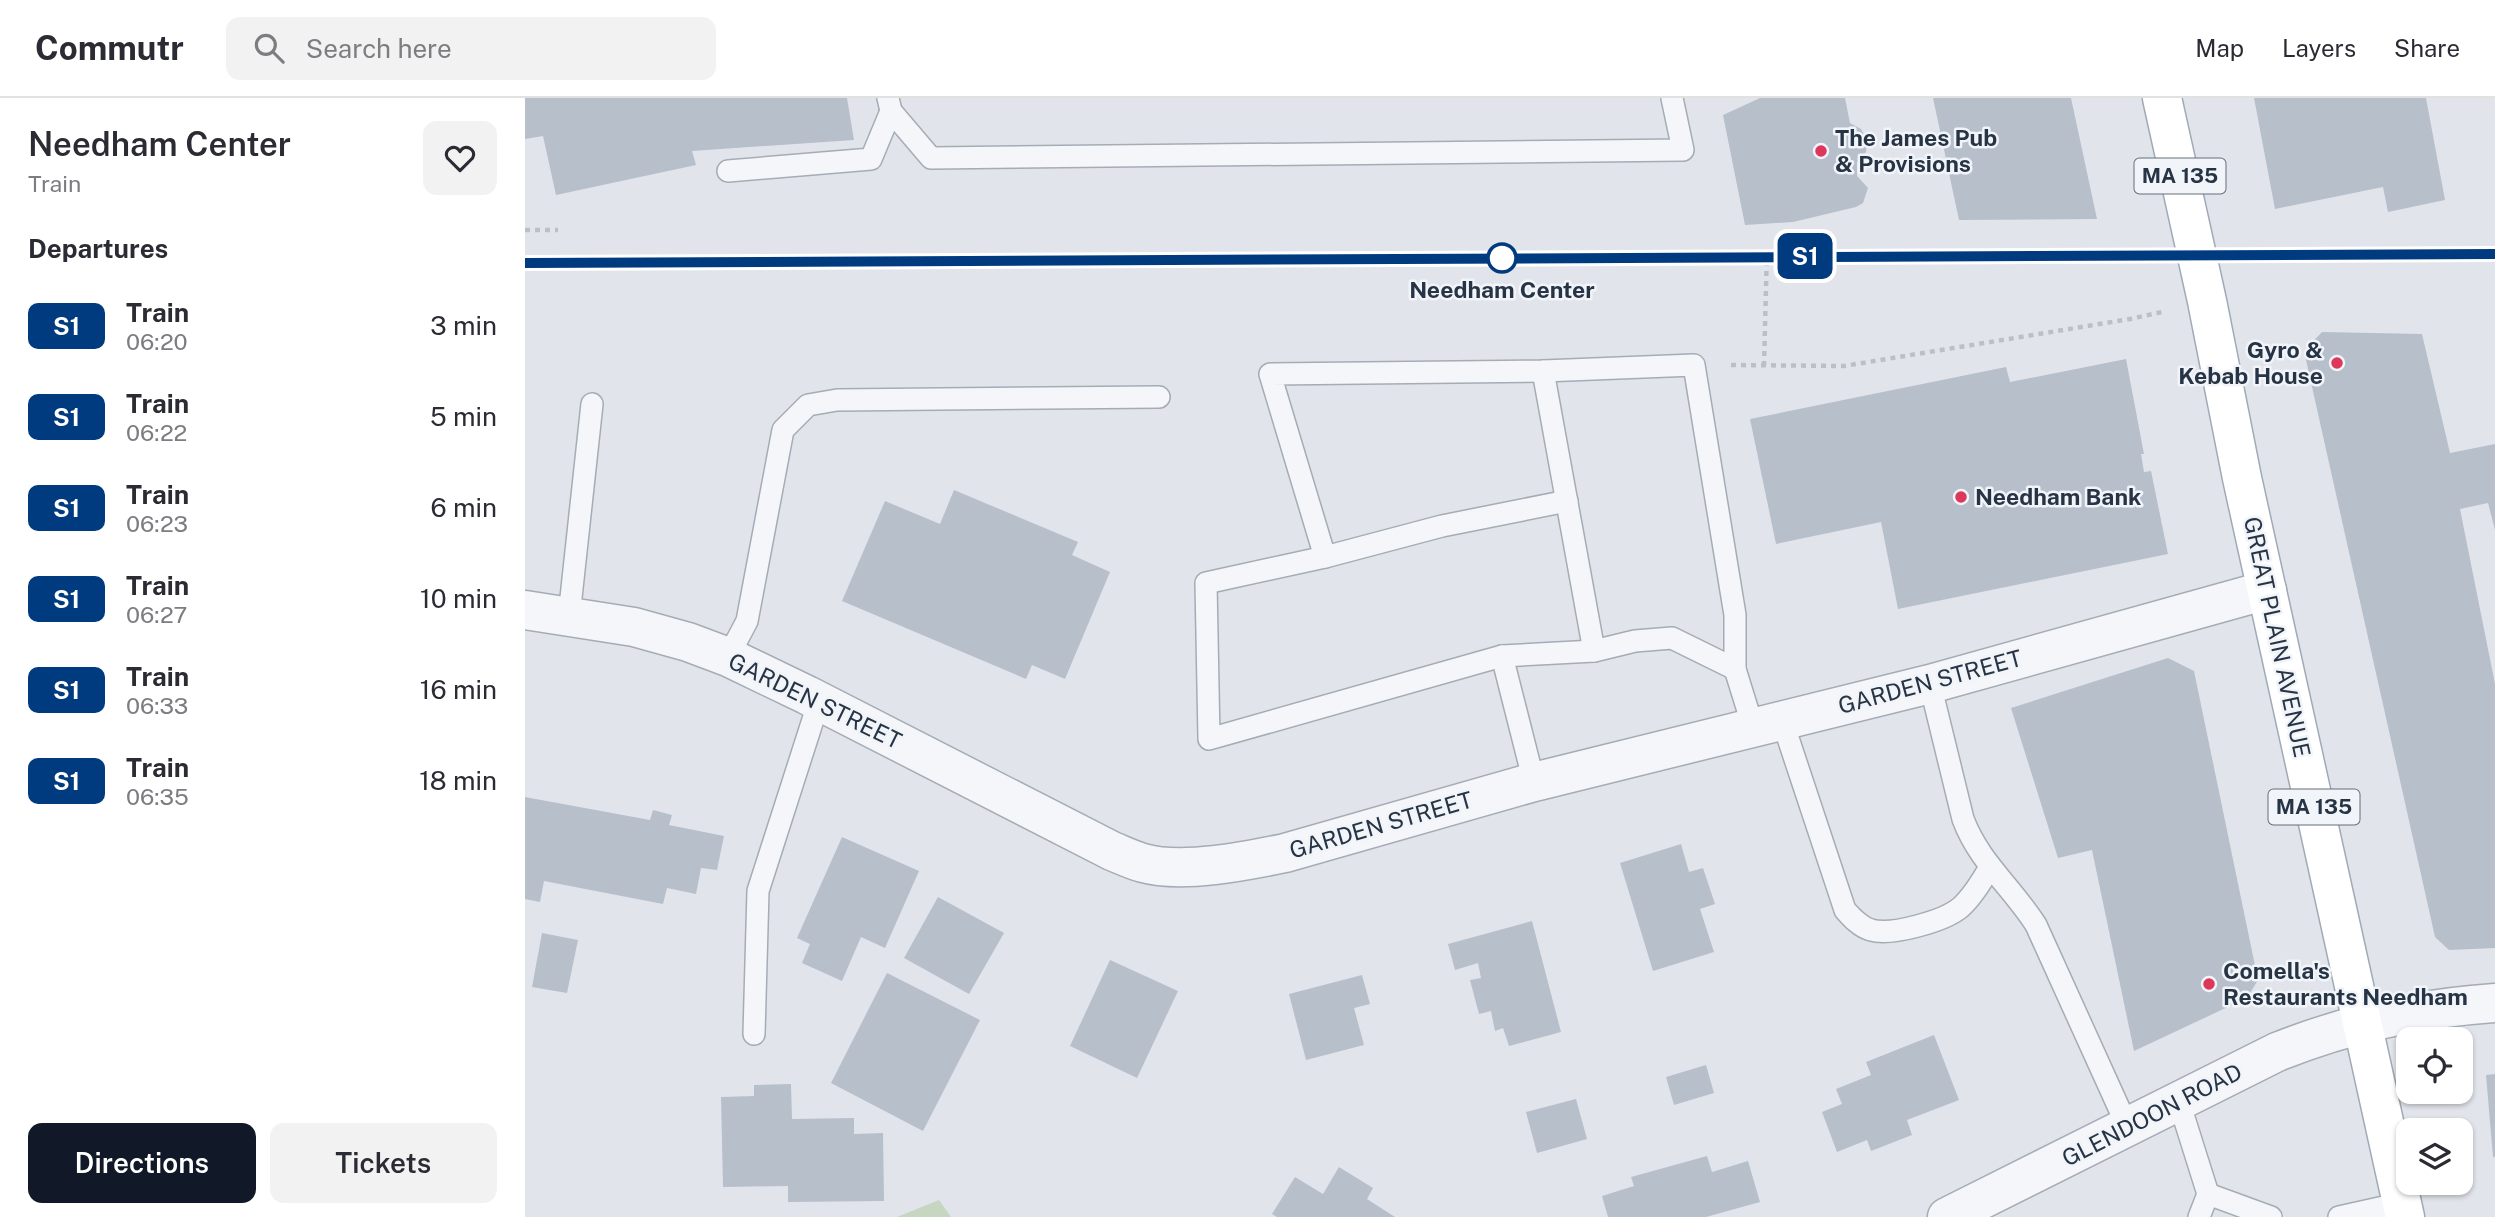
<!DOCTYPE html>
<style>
:root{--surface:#fff;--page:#f2f2f3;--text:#2b2b33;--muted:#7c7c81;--line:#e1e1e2;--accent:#111827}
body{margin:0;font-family:"Public Sans",sans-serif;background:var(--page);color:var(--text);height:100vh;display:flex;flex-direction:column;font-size:26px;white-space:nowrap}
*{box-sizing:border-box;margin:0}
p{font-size:23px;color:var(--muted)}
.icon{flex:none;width:38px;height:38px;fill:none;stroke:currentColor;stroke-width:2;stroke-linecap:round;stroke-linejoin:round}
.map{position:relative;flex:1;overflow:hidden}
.sheet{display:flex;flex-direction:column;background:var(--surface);width:525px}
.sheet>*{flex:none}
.badge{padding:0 14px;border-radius:10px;font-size:24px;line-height:46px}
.buttons{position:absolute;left:1871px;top:929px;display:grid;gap:14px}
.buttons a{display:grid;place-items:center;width:77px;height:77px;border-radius:14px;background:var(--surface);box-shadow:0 2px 5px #0004;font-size:35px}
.map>.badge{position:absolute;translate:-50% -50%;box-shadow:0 0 0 4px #fff}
h2{padding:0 28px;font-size:26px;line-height:63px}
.round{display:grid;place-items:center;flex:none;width:74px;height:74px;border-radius:14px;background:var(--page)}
.headline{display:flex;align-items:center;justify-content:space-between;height:119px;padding:0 28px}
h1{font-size:33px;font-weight:600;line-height:52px}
.cta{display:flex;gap:14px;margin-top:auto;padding:14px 28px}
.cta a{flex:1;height:80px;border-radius:14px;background:var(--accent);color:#fff;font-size:28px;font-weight:600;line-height:80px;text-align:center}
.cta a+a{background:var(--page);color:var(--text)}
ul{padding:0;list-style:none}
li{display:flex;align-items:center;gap:21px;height:91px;padding:0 28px}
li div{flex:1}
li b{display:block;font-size:26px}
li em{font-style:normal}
li .badge{min-width:77px;font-weight:700;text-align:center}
header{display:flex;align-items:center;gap:42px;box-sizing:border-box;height:98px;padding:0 35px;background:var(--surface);border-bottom:2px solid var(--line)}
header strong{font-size:33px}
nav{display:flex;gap:38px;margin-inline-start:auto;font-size:24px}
.search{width:490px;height:63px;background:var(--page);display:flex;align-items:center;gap:18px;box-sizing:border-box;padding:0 24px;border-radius:14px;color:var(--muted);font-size:26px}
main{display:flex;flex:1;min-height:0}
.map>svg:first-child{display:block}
.green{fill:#c7d6c1}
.building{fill:#b7bfca}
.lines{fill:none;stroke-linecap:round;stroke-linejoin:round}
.service-casing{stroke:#a5acb6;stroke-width:24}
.minor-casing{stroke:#a5acb6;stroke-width:41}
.primary-casing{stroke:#9faab8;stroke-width:41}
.path{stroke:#bbc0c7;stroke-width:4.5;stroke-dasharray:5 5;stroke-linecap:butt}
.service{stroke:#f4f6f9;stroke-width:21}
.minor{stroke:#f4f6f9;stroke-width:38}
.primary{stroke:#fff;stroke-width:38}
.rail{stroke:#788697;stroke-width:5;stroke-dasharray:3.5 7;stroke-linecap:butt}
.line-casing{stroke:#fff;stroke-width:16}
.line{stroke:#003b80;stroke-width:10}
.poi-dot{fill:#dd385b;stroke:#f1f4f8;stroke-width:2.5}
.stop-dot{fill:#fff;stroke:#003b80;stroke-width:3.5}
.labels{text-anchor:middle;stroke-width:5;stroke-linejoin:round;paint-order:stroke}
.shield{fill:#f1f4f8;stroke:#646e7b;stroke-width:2}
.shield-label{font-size:21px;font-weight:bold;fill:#273445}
.poi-label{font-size:23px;font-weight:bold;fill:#273445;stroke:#f1f4f8;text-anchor:start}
.stop-label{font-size:23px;font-weight:bold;fill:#273445;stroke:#f1f4f8}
.street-label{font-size:23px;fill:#273445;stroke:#f1f4f8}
</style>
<header>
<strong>Commutr</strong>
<div class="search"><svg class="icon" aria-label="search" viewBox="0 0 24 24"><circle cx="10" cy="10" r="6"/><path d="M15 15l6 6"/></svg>Search here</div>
<nav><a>Map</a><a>Layers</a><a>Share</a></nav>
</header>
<main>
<section class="sheet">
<div class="headline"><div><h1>Needham Center</h1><p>Train</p></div><a class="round"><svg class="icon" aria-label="heart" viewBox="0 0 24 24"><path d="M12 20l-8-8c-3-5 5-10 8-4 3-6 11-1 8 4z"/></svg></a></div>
<h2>Departures</h2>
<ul>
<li><span class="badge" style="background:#003b80;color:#fff">S1</span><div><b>Train</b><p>06:20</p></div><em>3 min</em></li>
<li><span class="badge" style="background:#003b80;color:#fff">S1</span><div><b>Train</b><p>06:22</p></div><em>5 min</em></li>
<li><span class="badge" style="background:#003b80;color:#fff">S1</span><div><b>Train</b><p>06:23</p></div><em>6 min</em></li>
<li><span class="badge" style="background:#003b80;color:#fff">S1</span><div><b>Train</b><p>06:27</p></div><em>10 min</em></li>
<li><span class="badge" style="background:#003b80;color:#fff">S1</span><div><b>Train</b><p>06:33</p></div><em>16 min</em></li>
<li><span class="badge" style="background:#003b80;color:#fff">S1</span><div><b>Train</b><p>06:35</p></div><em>18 min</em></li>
</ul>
<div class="cta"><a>Directions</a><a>Tickets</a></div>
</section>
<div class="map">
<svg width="1970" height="1119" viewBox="0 0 1970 1119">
<rect width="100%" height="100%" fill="#e1e5eb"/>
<path class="green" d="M414 1102 426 1119H372Z"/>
<g class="building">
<path d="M0 0H322L329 42 167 53 171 67 31 97 18 38 0 41Z"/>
<path d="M1235 0H1320L1325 25 1336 31 1342 42 1341 54 1332 65V78L1343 90 1338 105 1331 109 1268 124 1220 127 1198 17Z"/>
<path d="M1408 0H1546L1572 121 1434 122Z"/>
<path d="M1729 0H1901L1920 102 1863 114 1858 89 1750 111Z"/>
<path d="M1797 234 1897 236 1925 355 1970 346V432L1963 405 1935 411 1970 586V850L1924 852 1910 839 1779 253Z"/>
<path d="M1601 261 1619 356H1616L1619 374 1626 373 1643 456 1373 511 1356 424 1251 446 1225 321 1481 269 1485 284Z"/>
<path d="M429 392 553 444 547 457 585 474 540 581 507 567 501 581 317 503 360 403 415 426Z"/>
<path d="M1643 560 1669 573 1733 882 1722 900 1609 953 1567 752 1533 760 1486 610Z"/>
<path d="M0 699 125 722 128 712 147 717 144 727 199 738 192 772 176 770 171 796 142 790 138 806 19 783 15 804 0 801Z"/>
<path d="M317 739 394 773 360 850 336 839 317 883 277 865 285 846 272 840Z"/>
<path d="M1156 746 1164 774 1178 770 1190 806 1175 811 1189 854 1128 873 1095 765Z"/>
<path d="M413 799 479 835 444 896 379 860Z"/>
<path d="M1007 823 1036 934 984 948 978 930 970 933 966 913 954 916 945 882 956 880 953 865 930 872 923 846Z"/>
<path d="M17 835 53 842 42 895 7 889Z"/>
<path d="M585 862 653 893 612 980 545 948Z"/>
<path d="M362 875 455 922 398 1033 306 985Z"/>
<path d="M837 877 845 906 829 910 839 947 781 962 764 896Z"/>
<path d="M1409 937 1434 1002 1382 1022 1387 1037 1346 1053 1342 1042 1312 1054 1297 1014 1317 1006 1311 991 1346 977 1341 964Z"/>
<path d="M1181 967 1189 995 1149 1007 1141 979Z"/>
<path d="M1970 976V1059H1968L1961 977Z"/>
<path d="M266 986 267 1021 329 1020V1036L358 1035 359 1103 263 1104V1088L198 1089 196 999 229 998V987Z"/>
<path d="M1051 1001 1062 1041 1012 1055 1001 1014Z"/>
<path d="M1182 1058 1187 1074 1223 1063 1235 1104 1181 1119H1083L1077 1098 1109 1088 1106 1079Z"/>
<path d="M814 1069 848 1090 842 1101 870 1119H752L747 1116 770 1079 798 1096Z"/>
</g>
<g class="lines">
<defs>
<g id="service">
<path d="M363 0 366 13 406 60 1158 52 1147 0"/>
<path d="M203 73 346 61 366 13"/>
<path d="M1018 273 1069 553"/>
<path d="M1042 403 917 428 800 459 681 485 684 641 977 558 1069 553 1110 543 1147 540 1210 571"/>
<path d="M800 459 745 276 1018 273 1169 267 1210 517V571L1228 629"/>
<path d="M44 518 67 306"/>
<path d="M977 558 1009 684"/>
<path d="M203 559 222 523 258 332 283 307 312 302 634 299"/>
<path d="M1405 586 1438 721C1454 764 1487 789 1511 827L1603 1030"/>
<path d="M1257 622 1320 812C1327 820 1335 829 1346 832 1366 838 1420 823 1436 809 1448 798 1457 783 1465 769"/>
<path d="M229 936 233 793 294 603"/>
<path d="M1654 1004 1683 1096 1674 1119"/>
<path d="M1683 1096 1746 1119"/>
<path d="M1814 1119 1877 1105"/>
</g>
<g id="minor">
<path d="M0 512 109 529 163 544 203 559 282 597 587 753C597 757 607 762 618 765 657 776 721 763 760 755L1009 684 1405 586 1742 492"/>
<path d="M1422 1119 1752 954C1822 926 1895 910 1970 905"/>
</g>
<path id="primary" d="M1637 0 1682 203 1717 380 1880 1119"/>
</defs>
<use href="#service" class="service-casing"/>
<use href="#minor" class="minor-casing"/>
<use href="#primary" class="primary-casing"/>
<g class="path">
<path d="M0 132H33"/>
<path d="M1206 267 1319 268 1605 221 1637 214"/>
<path d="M1239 268 1242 151"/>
</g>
<use href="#service" class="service"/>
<use href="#minor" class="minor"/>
<use href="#primary" class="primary"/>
<path class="rail" d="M0 165 1970 156"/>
</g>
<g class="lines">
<defs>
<path id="line" d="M0 165 1970 156"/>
</defs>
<use href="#line" class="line-casing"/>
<use href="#line" class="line"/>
</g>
<g class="poi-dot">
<circle cx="1296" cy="53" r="7"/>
<circle cx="1812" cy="265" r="7"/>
<circle cx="1436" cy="399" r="7"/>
<circle cx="1684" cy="886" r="7"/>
</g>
<circle class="stop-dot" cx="977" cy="160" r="14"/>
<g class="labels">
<g class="shield">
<rect x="1609.5" y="60.5" width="91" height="35" rx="5"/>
<rect x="1743.5" y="691.5" width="91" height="35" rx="5"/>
</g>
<g class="shield-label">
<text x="1655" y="85">MA 135</text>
<text x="1789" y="716">MA 135</text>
</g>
<g class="poi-label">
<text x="1310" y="48">The James Pub<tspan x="1310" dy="26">&amp; Provisions</tspan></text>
<text x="1798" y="260" text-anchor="end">Gyro &amp;<tspan x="1798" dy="26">Kebab House</tspan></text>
<text x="1450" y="407">Needham Bank</text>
<text x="1698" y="881">Comella's<tspan x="1698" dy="26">Restaurants Needham</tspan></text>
</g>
<g class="stop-label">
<text x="977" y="200">Needham Center</text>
</g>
<g class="street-label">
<text transform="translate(1752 539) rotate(78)" y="8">GREAT PLAIN AVENUE</text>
<text transform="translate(1405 584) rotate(-15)" y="8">GARDEN STREET</text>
<text transform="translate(290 603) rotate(26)" y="8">GARDEN STREET</text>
<text transform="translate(856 727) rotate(-16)" y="8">GARDEN STREET</text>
<text transform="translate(1627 1017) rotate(-27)" y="8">GLENDOON ROAD</text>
</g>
</g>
</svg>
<div class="buttons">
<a><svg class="icon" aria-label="locate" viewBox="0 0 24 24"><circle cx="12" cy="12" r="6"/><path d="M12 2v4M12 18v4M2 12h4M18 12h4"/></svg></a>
<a><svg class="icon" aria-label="layers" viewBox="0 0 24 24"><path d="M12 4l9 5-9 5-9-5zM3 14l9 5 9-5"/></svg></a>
</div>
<b class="badge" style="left:1280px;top:158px;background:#003b80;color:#fff">S1</b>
</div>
</main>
